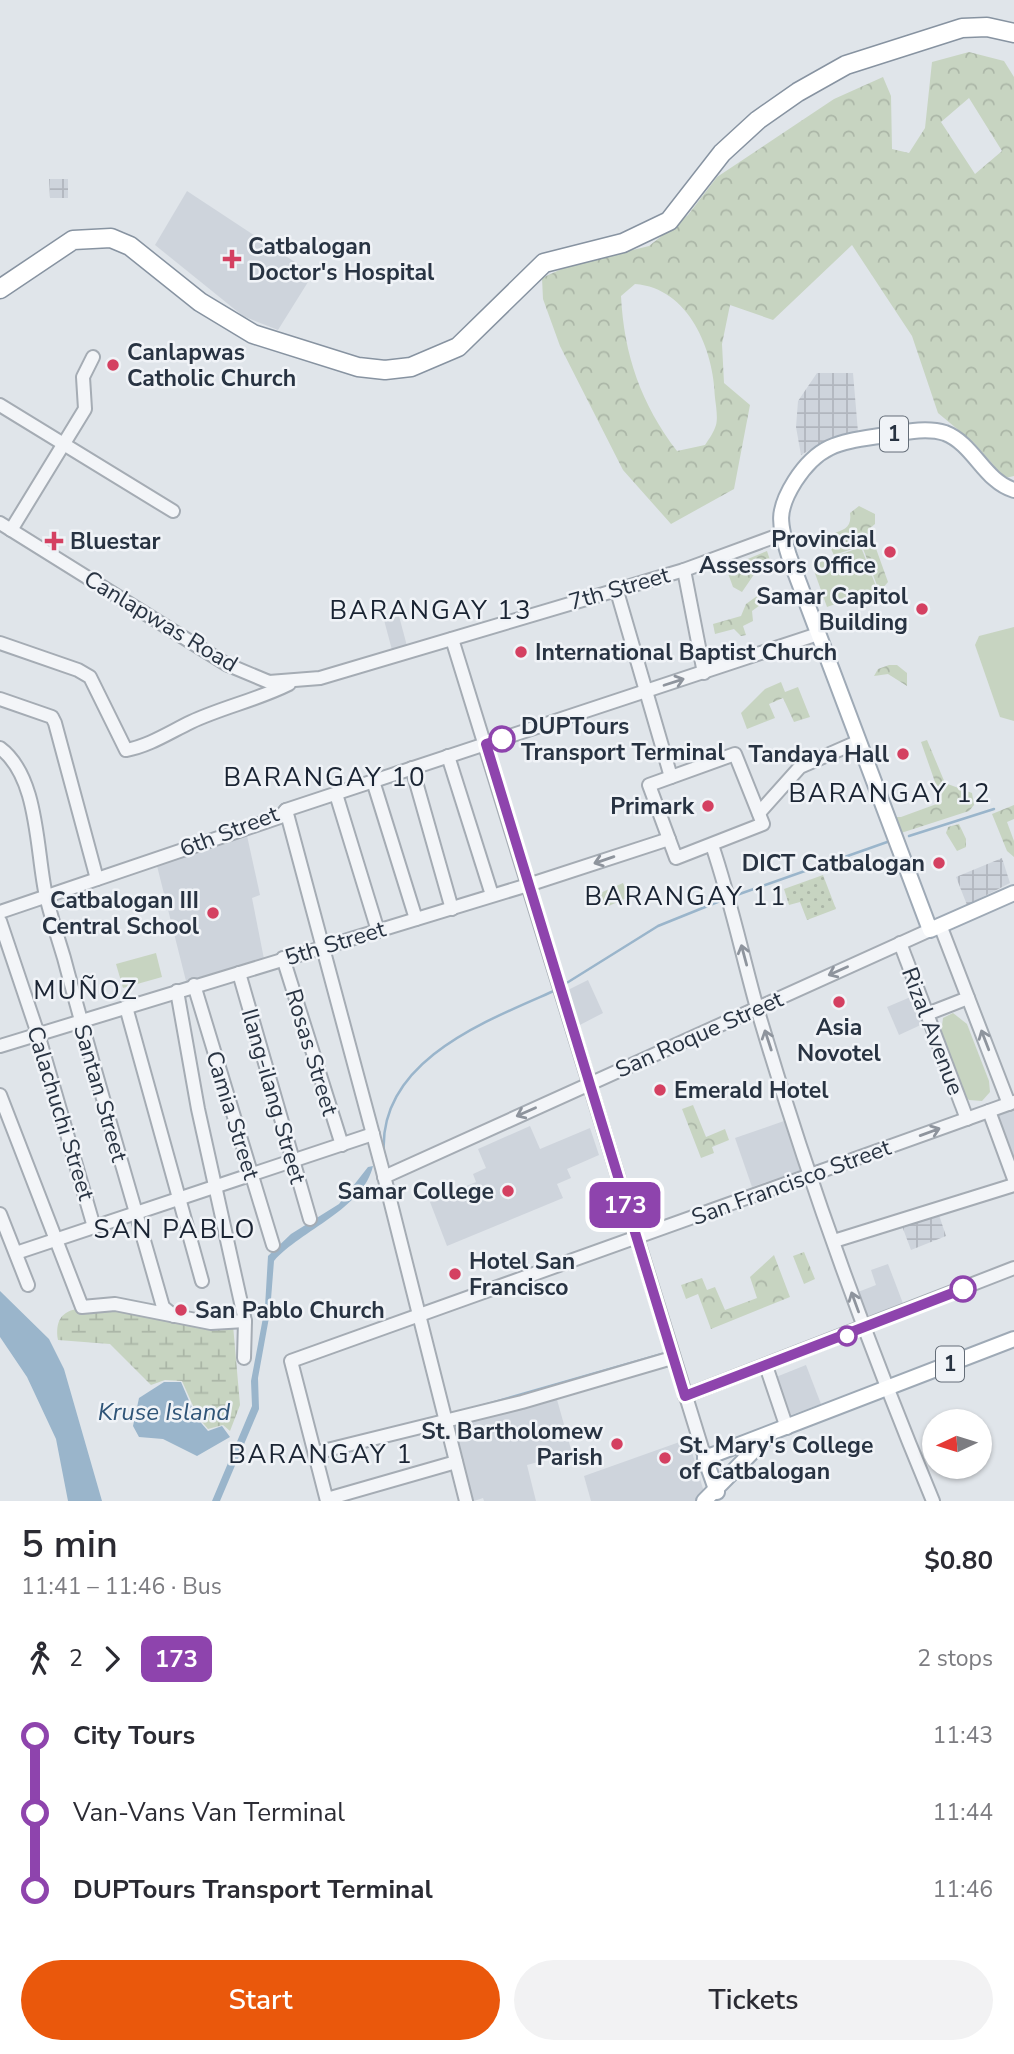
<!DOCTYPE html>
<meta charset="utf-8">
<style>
:root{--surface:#fff;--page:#f2f2f3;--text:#2b2b33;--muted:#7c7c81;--accent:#ea580c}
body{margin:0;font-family:"Nunito Sans",sans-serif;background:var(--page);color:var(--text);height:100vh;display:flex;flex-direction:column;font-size:26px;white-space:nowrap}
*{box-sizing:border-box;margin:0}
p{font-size:23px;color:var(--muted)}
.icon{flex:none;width:38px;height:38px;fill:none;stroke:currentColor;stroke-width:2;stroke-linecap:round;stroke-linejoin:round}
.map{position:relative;height:1501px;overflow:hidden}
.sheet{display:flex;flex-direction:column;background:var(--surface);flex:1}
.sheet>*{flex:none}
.badge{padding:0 14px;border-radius:10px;font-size:24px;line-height:46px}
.needle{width:46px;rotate:266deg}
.tools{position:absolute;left:922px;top:1409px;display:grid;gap:14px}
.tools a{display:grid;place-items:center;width:70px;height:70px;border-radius:50%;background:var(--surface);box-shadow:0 2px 5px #0004;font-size:35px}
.map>.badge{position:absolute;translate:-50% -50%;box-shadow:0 0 0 4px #fff}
.legs{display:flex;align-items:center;gap:10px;height:77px;padding:0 21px;font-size:23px}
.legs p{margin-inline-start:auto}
.headline{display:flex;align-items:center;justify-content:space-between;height:119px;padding:0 21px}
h1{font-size:38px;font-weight:600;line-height:52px}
.cta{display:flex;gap:14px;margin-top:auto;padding:14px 21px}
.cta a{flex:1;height:80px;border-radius:42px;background:var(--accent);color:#fff;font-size:28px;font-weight:600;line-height:80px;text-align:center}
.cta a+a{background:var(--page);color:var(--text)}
ul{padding:0 21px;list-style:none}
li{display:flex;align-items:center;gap:24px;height:77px;font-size:26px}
li i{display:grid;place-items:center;width:10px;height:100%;margin:0 9px;background:currentColor}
li i::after{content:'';width:18px;height:18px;margin:-9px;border:5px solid;border-radius:50%;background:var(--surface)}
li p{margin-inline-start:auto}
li:first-child i{background:linear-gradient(#0000 50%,currentColor 0)}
li:last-child i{background:linear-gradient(currentColor 50%,#0000 0)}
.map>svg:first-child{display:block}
.built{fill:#ced4dc}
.industrial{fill:url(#industrial-grid)}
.grass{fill:url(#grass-dots)}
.forest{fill:url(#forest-crowns);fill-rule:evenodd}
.wetland{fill:url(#wetland-marsh)}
.park{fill:#c7d4c1}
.water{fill:#9ab5cb}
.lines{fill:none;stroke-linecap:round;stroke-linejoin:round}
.stream{stroke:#9ab5cb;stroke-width:2.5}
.minor-casing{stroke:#a5acb4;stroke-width:16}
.major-casing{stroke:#9faab6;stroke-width:18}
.highway-casing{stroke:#8793a1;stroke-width:21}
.minor{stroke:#f3f5f8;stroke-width:12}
.major{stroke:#fff;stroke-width:14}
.highway{stroke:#fff;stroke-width:18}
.oneway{stroke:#8e949d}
.line-1-casing{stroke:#fff;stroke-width:16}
.line-1{stroke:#8e44ad;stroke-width:10}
.poi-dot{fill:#d44061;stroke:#f0f3f7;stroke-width:2.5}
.stop-1-dot{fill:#fff;stroke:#8e44ad;stroke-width:3.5}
.labels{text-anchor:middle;stroke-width:5;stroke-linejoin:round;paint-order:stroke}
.shield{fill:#f0f3f7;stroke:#646d78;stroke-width:2}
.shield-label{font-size:21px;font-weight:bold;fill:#283342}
.poi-label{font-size:23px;font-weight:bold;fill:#283342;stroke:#f0f3f7;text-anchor:start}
.street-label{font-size:23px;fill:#283342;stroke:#f0f3f7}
.stop-label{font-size:23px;font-weight:bold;fill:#283342;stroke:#f0f3f7;text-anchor:start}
.water-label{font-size:24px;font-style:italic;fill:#305578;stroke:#f0f3f7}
.quarter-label{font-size:26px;letter-spacing:2px;fill:#1a2433;stroke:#f0f3f7}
</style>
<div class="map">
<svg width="1014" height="1501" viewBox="0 0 1014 1501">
<defs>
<pattern id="industrial-grid" width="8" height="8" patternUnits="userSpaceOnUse" patternTransform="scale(1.75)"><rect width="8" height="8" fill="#ced4dc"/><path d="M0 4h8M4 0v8" fill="none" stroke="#b1b6be"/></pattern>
<pattern id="grass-dots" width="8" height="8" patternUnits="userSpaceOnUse" patternTransform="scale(1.75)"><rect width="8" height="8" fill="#c7d4c1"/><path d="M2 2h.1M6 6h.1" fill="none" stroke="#abb6a7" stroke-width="1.8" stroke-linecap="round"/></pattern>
<pattern id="forest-crowns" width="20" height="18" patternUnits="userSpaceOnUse" patternTransform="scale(1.75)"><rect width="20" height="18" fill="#c7d4c1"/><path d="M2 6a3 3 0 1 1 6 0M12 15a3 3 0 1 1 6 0" fill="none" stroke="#abb6a7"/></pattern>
<pattern id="wetland-marsh" width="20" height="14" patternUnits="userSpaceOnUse" patternTransform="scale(1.75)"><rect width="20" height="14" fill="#c7d4c1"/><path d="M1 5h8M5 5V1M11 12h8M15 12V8" fill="none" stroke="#abb6a7"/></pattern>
</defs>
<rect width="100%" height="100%" fill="#e0e5ea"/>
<g class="built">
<path d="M187 191 313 274 278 330 243 316 155 245Z"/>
<path d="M399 616 407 646 392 650 384 620Z"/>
<path d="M246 831 260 895 252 898 264 959 186 981 156 862Z"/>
<path d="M588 980 603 1013 574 1028 564 992Z"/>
<path d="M913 996 925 1023 899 1035 887 1007Z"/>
<path d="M1014 1106V1169L994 1114Z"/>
<path d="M784 1121 801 1170 752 1187 735 1138Z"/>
<path d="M530 1126 540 1149 590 1128 599 1155 567 1169 571 1178 557 1184 563 1198 447 1246 430 1202 476 1182 473 1174 486 1168 478 1149Z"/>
<path d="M888 1264 904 1306 868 1320 858 1292 876 1285 871 1270Z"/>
<path d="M806 1365 821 1404 791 1415 776 1377Z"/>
<path d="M556 1396 572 1453 527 1465 536 1501H484L483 1498 474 1501 452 1426Z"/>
<path d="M688 1439 704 1492 700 1501H591L584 1476Z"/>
</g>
<g class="industrial">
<path d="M49 179H68V198H50Z"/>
<path d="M817 373H853L858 432 827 440 801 455 796 427 798 401Z"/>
<path d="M1002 858 1010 883 967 905 956 877Z"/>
<path d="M938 1212 946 1236 911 1250 902 1226Z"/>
</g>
<path class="grass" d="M823 875 836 909 807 920 800 902 789 905 784 889Z"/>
<g class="forest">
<path d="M969 52 1004 61 1014 77V476L1005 478 974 443 938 413 912 336 852 245 773 320 730 305 722 344 724 383 750 405 734 489 671 524 623 470 560 346 543 299 542 278 568 266 649 246 688 215 717 177 834 99 883 77 891 96 892 149 909 153 925 128 932 62ZM969 98 1002 151 975 174 941 122ZM635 284C689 288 714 350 715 398 716 406 718 418 716 425 714 432 709 439 705 445L677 451C641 404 624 355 621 296Z"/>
<path d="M859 506 875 514V524L869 529 888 582 882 589 878 588 862 546 834 555 829 545 831 534C844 530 852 528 850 513Z"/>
<path d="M767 551 772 566 755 573 742 592 733 587 726 568Z"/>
<path d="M764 591 767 600 752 611 753 621 743 626 746 635 741 636 734 629 715 634 713 624 741 616 746 604Z"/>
<path d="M889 665H897L907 673V686L888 674 874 676 878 669Z"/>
<path d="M781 682 785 692 798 687 810 717 794 722 783 698 769 704 775 718 747 729 741 713 765 689Z"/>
<path d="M927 740 945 783 972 793 974 805 969 811 898 834 893 817H901L942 802 921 742Z"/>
<path d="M1014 805V819L1007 822 1014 841V857L1007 851 992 814Z"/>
<path d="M959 824 966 839V847L957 851 946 833 948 827Z"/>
<path d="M693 1105 706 1137 725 1129 729 1140 712 1147 714 1153 701 1158 682 1109Z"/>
<path d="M804 1252 815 1279 804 1284 793 1256Z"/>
<path d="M774 1255 790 1297 711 1329 698 1294 686 1299 681 1285 702 1278 707 1290 715 1287 725 1310 757 1298 750 1277Z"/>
</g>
<path class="wetland" d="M115 1307 233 1325 240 1405 230 1431 223 1425 208 1429 198 1417 182 1381 165 1380 151 1385 110 1344 58 1340C52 1301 87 1309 115 1307Z"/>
<g class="park">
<path d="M861 547 877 589 827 607 812 565Z"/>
<path d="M1014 627V721L1000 717 975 645 979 636Z"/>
<path d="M623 883 629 897 604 908 598 894Z"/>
<path d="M156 953 162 977 123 988 116 964Z"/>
<path d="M953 1013 967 1024 989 1081 990 1092 982 1101 969 1100 965 1096 941 1034 943 1018Z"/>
</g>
<g class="water">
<path d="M373 1166C363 1209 301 1230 274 1261L270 1312 258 1378 259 1409 220 1501H212L252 1406 251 1381 265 1307 268 1256 291 1234 339 1204 368 1167Z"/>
<path d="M0 1291 49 1339 64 1369 102 1501H68L56 1439 27 1377 0 1337Z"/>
<path d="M164 1382H181L196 1417 208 1431 222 1426 230 1437 197 1456 163 1439 139 1437 133 1426 139 1398Z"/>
</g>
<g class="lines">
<g class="stream">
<path d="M909 836 994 809"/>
<path d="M731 897 890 841"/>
<path d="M565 984 658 926 725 899"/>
<path d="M384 1154C377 1061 486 1021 556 990"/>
<path d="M477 1407 662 1354"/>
</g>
<defs>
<g id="minor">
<path d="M0 405 173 511"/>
<path d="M0 523 226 664 269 682 320 678 684 570 782 534"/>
<path d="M11 530 85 409 83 377 93 357"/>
<path d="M684 570 704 673"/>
<path d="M616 588 671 777"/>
<path d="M452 639 705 1458"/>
<path d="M0 643 78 670 90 677 126 750C149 746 170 732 191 722 223 707 257 700 289 684"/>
<path d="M0 699 52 717 55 723 97 879"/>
<path d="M0 748C39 777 36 851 46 896 51 917 58 938 64 958 95 1075 130 1190 163 1307L174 1316"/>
<path d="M735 754 763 824 676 858 649 785Z"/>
<path d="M448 756 492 895"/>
<path d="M412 768 452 909"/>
<path d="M373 781 416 919"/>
<path d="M336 794 378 931"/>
<path d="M286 810 382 1168 466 1501"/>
<path d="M759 813 800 767 857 742"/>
<path d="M712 845C730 898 742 954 757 1008 806 1175 866 1340 933 1501"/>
<path d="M0 912 280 817 286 810 818 634"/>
<path d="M0 921 38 1034 94 1227"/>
<path d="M940 925 1009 1104"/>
<path d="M900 943 967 1119"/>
<path d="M283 958 342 1145"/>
<path d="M239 973 310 1219"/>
<path d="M194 985 273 1245"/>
<path d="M177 991 198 1109 245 1321 244 1358"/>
<path d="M126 1007 202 1281"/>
<path d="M927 1014 968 998"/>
<path d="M0 1046 528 885 669 839"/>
<path d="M0 1095 82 1307 115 1304 211 1323 245 1321"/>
<path d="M989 1111 1014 1179"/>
<path d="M384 1177 930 930"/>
<path d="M0 1214 28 1285"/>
<path d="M834 1241 1014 1185"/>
<path d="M16 1253 373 1134"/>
<path d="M766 1366 787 1428"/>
<path d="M685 1396 1014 1268"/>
<path d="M315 1453 522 1402 672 1358"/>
<path d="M327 1499 456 1462"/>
<path d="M327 1501 291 1361 1014 1102"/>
</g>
<g id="major">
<path d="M1014 490C984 481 974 444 945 433 927 427 904 432 886 435 842 442 820 442 795 481 776 511 779 523 789 556L930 930 1014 893"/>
<path d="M717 1492 705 1458 1014 1339"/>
<path d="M704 1501 768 1436"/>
</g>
<path id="highway" d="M0 289 73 240 111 238 130 246 200 302 253 334 358 367 385 370 411 367 458 347 544 263 623 243 669 221 722 153 758 120 798 92 846 65 962 28 987 27 1014 33"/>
</defs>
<use href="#minor" class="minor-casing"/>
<use href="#major" class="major-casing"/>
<use href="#highway" class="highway-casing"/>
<use href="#minor" class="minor"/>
<use href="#major" class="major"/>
<use href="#highway" class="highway"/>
</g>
<defs><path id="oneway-shaft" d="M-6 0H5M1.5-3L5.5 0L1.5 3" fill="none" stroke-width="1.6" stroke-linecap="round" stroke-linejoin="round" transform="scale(1.75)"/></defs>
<g class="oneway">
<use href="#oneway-shaft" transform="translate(674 682) rotate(-18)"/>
<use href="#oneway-shaft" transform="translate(604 860) rotate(161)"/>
<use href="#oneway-shaft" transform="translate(744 955) rotate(-105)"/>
<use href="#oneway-shaft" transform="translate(838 971) rotate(156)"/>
<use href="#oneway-shaft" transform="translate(768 1040) rotate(-108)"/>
<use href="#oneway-shaft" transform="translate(985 1040) rotate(-111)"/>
<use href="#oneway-shaft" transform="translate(526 1112) rotate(156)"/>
<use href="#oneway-shaft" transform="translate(930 1132) rotate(-20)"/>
<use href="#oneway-shaft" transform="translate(855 1302) rotate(-110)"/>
</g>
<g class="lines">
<defs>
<path id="line-1" d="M502 739 486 744 685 1396 963 1289"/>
</defs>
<use href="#line-1" class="line-1-casing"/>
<use href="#line-1" class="line-1"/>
</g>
<g class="poi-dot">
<path d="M228.5 248.5h7v7h7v7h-7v7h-7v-7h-7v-7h7z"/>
<circle cx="113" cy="365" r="7"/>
<path d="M50.5 530.5h7v7h7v7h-7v7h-7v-7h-7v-7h7z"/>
<circle cx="890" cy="552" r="7"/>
<circle cx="922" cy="609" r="7"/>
<circle cx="521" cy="652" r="7"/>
<circle cx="903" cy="754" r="7"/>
<circle cx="708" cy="806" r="7"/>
<circle cx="939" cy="863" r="7"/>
<circle cx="213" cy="913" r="7"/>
<circle cx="839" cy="1002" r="7"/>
<circle cx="660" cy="1090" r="7"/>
<circle cx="508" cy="1191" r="7"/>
<circle cx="455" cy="1274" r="7"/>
<circle cx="181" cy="1310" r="7"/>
<circle cx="617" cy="1444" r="7"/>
<circle cx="665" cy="1458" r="7"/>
</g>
<g class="stop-1-dot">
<circle cx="502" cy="739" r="12"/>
<circle cx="963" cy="1289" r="12"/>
<circle cx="847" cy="1336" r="9"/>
</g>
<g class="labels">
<g class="shield">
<rect x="880" y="416.5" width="28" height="35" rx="5"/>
<rect x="936" y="1346.5" width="28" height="35" rx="5"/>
</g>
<g class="shield-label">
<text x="894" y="441">1</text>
<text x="950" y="1371">1</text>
</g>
<g class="poi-label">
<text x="248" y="254">Catbalogan<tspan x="248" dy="26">Doctor's Hospital</tspan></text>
<text x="127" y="360">Canlapwas<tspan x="127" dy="26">Catholic Church</tspan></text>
<text x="876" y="547" text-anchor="end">Provincial<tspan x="876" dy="26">Assessors Office</tspan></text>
<text x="70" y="549">Bluestar</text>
<text x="908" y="604" text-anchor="end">Samar Capitol<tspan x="908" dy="26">Building</tspan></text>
<text x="535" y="660">International Baptist Church</text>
<text x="889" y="762" text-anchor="end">Tandaya Hall</text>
<text x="694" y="814" text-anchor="end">Primark</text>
<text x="925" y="871" text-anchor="end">DICT Catbalogan</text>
<text x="199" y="908" text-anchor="end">Catbalogan III<tspan x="199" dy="26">Central School</tspan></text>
<text x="839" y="1035" text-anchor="middle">Asia<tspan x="839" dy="26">Novotel</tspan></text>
<text x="674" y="1098">Emerald Hotel</text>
<text x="494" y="1199" text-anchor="end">Samar College</text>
<text x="469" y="1269">Hotel San<tspan x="469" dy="26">Francisco</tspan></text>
<text x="195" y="1318">San Pablo Church</text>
<text x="603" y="1439" text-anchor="end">St. Bartholomew<tspan x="603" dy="26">Parish</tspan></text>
<text x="679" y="1453">St. Mary's College<tspan x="679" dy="26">of Catbalogan</tspan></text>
</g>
<g class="street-label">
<text transform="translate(619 588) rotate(-16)" y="8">7th Street</text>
<text transform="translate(161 621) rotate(31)" y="8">Canlapwas Road</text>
<text transform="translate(229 831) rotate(-21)" y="8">6th Street</text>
<text transform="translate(335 943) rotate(-17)" y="8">5th Street</text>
<text transform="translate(933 1031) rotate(69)" y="8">Rizal Avenue</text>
<text transform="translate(699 1034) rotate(-24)" y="8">San Roque Street</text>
<text transform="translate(312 1052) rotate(73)" y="8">Rosas Street</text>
<text transform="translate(101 1093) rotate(74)" y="8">Santan Street</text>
<text transform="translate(274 1096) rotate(74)" y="8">Ilang-ilang Street</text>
<text transform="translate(61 1113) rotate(73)" y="8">Calachuchi Street</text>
<text transform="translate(233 1115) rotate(73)" y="8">Camia Street</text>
<text transform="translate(791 1182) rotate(-20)" y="8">San Francisco Street</text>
</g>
<g class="stop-label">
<text x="521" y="734">DUPTours<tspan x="521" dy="26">Transport Terminal</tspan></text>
</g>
<g class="water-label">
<text x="164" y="1420">Kruse Island</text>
</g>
<g class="quarter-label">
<text x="431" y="619">BARANGAY 13</text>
<text x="325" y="786">BARANGAY 10</text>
<text x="890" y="802">BARANGAY 12</text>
<text x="686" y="905">BARANGAY 11</text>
<text x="86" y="999">MUÑOZ</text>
<text x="175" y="1238">SAN PABLO</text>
<text x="321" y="1463">BARANGAY 1</text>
</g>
</g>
</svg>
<div class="tools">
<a><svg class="needle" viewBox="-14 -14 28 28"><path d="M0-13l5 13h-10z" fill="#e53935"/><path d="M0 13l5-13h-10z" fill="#7c7c81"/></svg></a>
</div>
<b class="badge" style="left:625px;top:1205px;background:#8e44ad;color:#fff">173</b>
</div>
<section class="sheet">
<div class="headline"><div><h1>5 min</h1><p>11:41 – 11:46 · Bus</p></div><b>$0.80</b></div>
<div class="legs"><svg class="icon" aria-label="walk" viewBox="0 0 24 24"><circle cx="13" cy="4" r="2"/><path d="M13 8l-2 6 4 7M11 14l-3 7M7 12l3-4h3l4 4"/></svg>2<svg class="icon" aria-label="forward" viewBox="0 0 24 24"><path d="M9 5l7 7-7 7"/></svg><b class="badge" style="background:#8e44ad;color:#fff">173</b><p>2 stops</p></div>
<ul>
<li><i style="color:#8e44ad"></i><b>City Tours</b><p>11:43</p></li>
<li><i style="color:#8e44ad"></i><span>Van-Vans Van Terminal</span><p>11:44</p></li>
<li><i style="color:#8e44ad"></i><b>DUPTours Transport Terminal</b><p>11:46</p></li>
</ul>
<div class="cta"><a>Start</a><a>Tickets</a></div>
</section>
